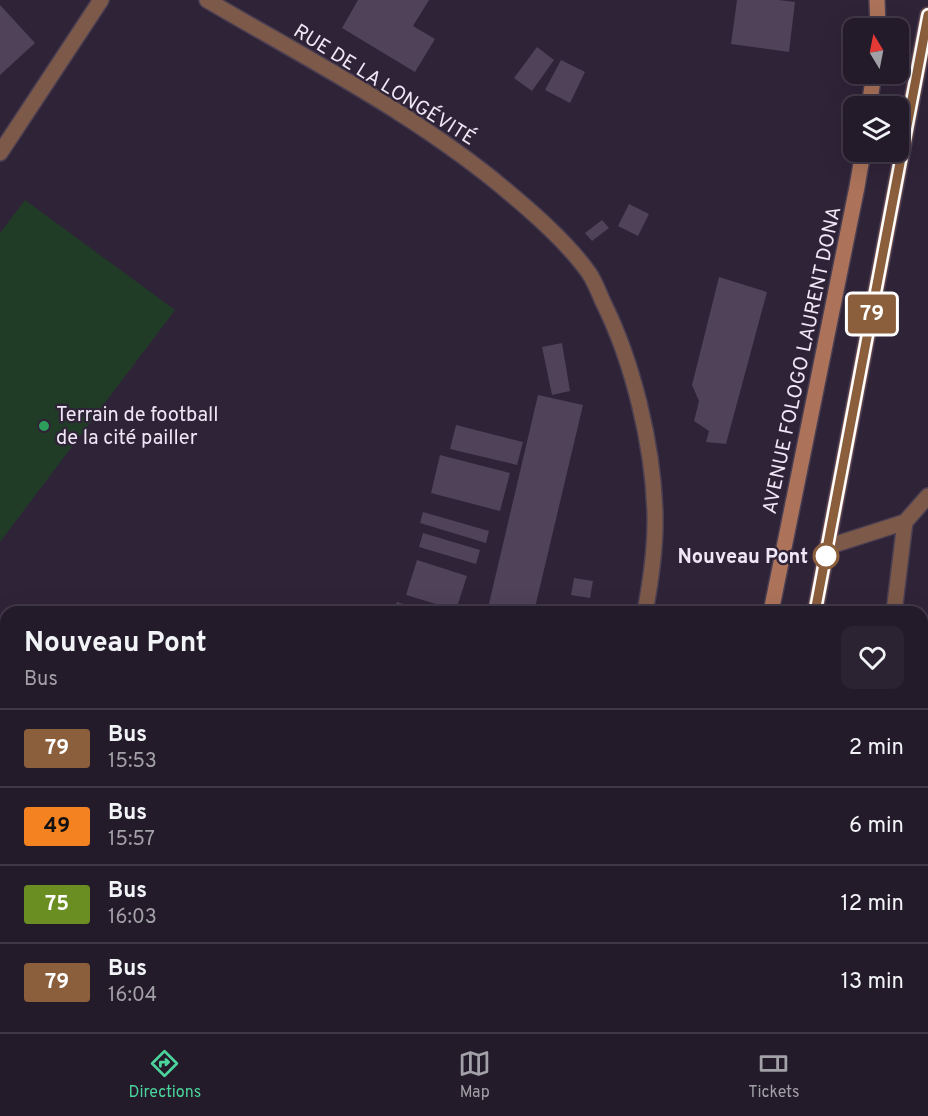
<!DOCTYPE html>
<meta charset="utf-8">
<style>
:root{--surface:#231a2a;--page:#2b2332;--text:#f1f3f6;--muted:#a3a1a8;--line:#403847;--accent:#4bd49b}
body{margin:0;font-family:Overpass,sans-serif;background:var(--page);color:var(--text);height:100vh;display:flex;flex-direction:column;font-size:22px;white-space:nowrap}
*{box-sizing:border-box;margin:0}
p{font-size:20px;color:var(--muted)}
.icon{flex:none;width:33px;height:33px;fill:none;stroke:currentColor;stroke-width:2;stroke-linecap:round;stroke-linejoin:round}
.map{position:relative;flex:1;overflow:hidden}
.side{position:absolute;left:0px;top:606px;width:928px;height:426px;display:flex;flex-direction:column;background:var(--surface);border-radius:18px 18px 0 0;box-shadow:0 6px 24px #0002,0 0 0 2px var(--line)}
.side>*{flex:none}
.badge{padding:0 12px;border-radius:4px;font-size:21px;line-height:39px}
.needle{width:39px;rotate:350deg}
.fabs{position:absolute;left:843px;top:18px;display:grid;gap:12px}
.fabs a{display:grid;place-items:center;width:66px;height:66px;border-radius:12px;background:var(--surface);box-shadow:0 6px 24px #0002,0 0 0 2px var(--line);font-size:30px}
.map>.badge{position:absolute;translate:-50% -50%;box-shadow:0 0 0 3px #fff}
.round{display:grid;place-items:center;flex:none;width:63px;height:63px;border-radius:12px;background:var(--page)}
.headline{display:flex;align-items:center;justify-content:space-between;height:102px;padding:0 24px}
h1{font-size:28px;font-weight:700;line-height:45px}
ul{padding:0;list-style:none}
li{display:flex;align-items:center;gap:18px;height:78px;padding:0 24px;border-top:2px solid var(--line)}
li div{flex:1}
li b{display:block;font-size:22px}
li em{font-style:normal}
li .badge{min-width:66px;font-weight:700;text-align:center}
.menu{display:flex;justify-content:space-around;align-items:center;height:84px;border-top:2px solid var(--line);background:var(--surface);font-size:16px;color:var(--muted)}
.menu a{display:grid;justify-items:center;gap:3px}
.menu .current{color:var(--accent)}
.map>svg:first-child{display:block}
.green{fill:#203c27}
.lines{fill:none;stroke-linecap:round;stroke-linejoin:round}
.stream{stroke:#485268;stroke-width:9}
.building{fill:#4f4259}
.service-casing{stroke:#4a3e52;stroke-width:18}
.minor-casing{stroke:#4a3e52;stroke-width:18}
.secondary-casing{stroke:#4a3e52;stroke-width:18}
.service{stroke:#7d5949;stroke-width:15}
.minor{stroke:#7d5949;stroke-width:15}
.secondary{stroke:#ac735a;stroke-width:15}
.line-casing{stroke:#fff;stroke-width:14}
.line{stroke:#8b5e3c;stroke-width:9}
.leisure-dot{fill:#2e9e5b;stroke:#2f2338;stroke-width:2}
.stop-dot{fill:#fff;stroke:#8b5e3c;stroke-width:3}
.labels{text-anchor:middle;stroke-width:4.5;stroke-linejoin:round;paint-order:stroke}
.street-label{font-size:20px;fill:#efe7f5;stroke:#2f2338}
.poi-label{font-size:20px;fill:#efe7f5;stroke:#2f2338;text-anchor:start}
.stop-label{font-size:20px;font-weight:bold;fill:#efe7f5;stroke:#2f2338;text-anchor:end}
</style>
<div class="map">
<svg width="928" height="1032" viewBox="0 0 928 1032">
<rect width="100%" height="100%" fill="#2f2338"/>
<path class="green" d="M25 200 175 310 0 542V233Z"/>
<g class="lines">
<g class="stream">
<path d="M922 884 928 847"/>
<path d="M903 1032 904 1026"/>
</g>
</g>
<g class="building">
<path d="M358 0H429L413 26 435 39 415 72 342 28Z"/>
<path d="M737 0H779L795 2 789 52 731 44Z"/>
<path d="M0 5 35 43 0 75Z"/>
<path d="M537 47 554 60 532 91 514 78Z"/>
<path d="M561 60 585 72 570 103 545 90Z"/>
<path d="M629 204 649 214 638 236 618 226Z"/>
<path d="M602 220 609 228 592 241 585 233Z"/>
<path d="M719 277 767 292 726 444 706 442 709 431 694 421 699 401 692 385Z"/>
<path d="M562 343 570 391 552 395 542 347Z"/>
<path d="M538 395 583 405 534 612H487Z"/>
<path d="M456 425 523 442 517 465 450 449Z"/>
<path d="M440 455 510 473 500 511 431 493Z"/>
<path d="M423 512 489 531 486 543 420 523Z"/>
<path d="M423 533 480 550 476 564 419 547Z"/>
<path d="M417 560 467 576 456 610 406 595Z"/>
<path d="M574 578 593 581 590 598 571 595Z"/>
<path d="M397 602 418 609 417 612H393Z"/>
<path d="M0 653 6 658V735L0 742Z"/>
<path d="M6 919V1021L0 1027V926Z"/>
<path d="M166 1026H196L194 1032H181Z"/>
<path d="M236 1026H270L269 1032H235Z"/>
<path d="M282 1026H346L365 1031 300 1032Z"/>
</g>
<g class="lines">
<defs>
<path id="service" d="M894 612 905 522"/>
<g id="minor">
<path d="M207 0C311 61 421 117 513 196 538 217 570 246 589 273 595 282 599 293 603 302 633 362 653 445 655 513 656 546 651 580 645 612"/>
<path d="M0 153 101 0"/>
<path d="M827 547 905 522 928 496"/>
<path d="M575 1032 576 1026"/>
</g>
<g id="secondary">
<path d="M877 0 878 28"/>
<path d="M869 106 874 74"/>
<path d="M771 612 857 187 863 152"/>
<path d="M815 612 928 15"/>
<path d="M685 1032 687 1026"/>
<path d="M734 1032 735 1026"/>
</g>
</defs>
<use href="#service" class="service-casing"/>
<use href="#minor" class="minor-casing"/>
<use href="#secondary" class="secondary-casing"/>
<use href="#service" class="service"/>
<use href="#minor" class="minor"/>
<use href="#secondary" class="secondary"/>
</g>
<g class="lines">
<defs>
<path id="line" d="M815 612 928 15"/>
</defs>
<use href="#line" class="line-casing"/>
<use href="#line" class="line"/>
</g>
<circle class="leisure-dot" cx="44" cy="426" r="6"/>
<circle class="stop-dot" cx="826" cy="556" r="12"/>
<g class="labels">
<g class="street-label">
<text transform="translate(385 84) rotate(32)" y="7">RUE DE LA LONGÉVITÉ</text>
<text transform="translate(801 360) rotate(-78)" y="7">AVENUE FOLOGO LAURENT DONA</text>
</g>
<g class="poi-label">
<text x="56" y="421">Terrain de football<tspan x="56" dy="23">de la cité pailler</tspan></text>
</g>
<g class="stop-label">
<text x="808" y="563">Nouveau Pont</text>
</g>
</g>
</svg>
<div class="fabs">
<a><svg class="needle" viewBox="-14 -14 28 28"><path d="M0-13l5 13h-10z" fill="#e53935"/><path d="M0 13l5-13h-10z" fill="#a3a1a8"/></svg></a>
<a><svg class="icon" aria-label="layers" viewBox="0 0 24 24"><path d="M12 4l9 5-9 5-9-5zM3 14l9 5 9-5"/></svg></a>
</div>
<b class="badge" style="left:872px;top:314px;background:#8b5e3c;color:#fff">79</b>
<section class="side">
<div class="headline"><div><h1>Nouveau Pont</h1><p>Bus</p></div><a class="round"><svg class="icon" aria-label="heart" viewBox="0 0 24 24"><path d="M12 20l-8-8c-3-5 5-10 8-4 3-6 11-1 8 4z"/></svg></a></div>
<ul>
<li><span class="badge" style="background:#8b5e3c;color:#fff">79</span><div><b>Bus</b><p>15:53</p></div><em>2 min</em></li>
<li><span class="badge" style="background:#f58220;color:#111">49</span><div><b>Bus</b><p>15:57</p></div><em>6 min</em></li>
<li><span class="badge" style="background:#6b8e23;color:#fff">75</span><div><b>Bus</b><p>16:03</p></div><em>12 min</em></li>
<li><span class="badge" style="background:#8b5e3c;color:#fff">79</span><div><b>Bus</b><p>16:04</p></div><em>13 min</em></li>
</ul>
</section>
</div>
<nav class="menu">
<a class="current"><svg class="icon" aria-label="directions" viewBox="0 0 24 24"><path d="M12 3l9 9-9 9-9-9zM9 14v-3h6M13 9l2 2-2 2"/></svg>Directions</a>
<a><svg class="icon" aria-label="map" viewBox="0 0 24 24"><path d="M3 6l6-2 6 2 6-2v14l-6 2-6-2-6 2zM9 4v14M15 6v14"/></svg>Map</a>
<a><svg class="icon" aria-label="tickets" viewBox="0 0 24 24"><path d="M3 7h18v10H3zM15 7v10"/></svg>Tickets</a>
</nav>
